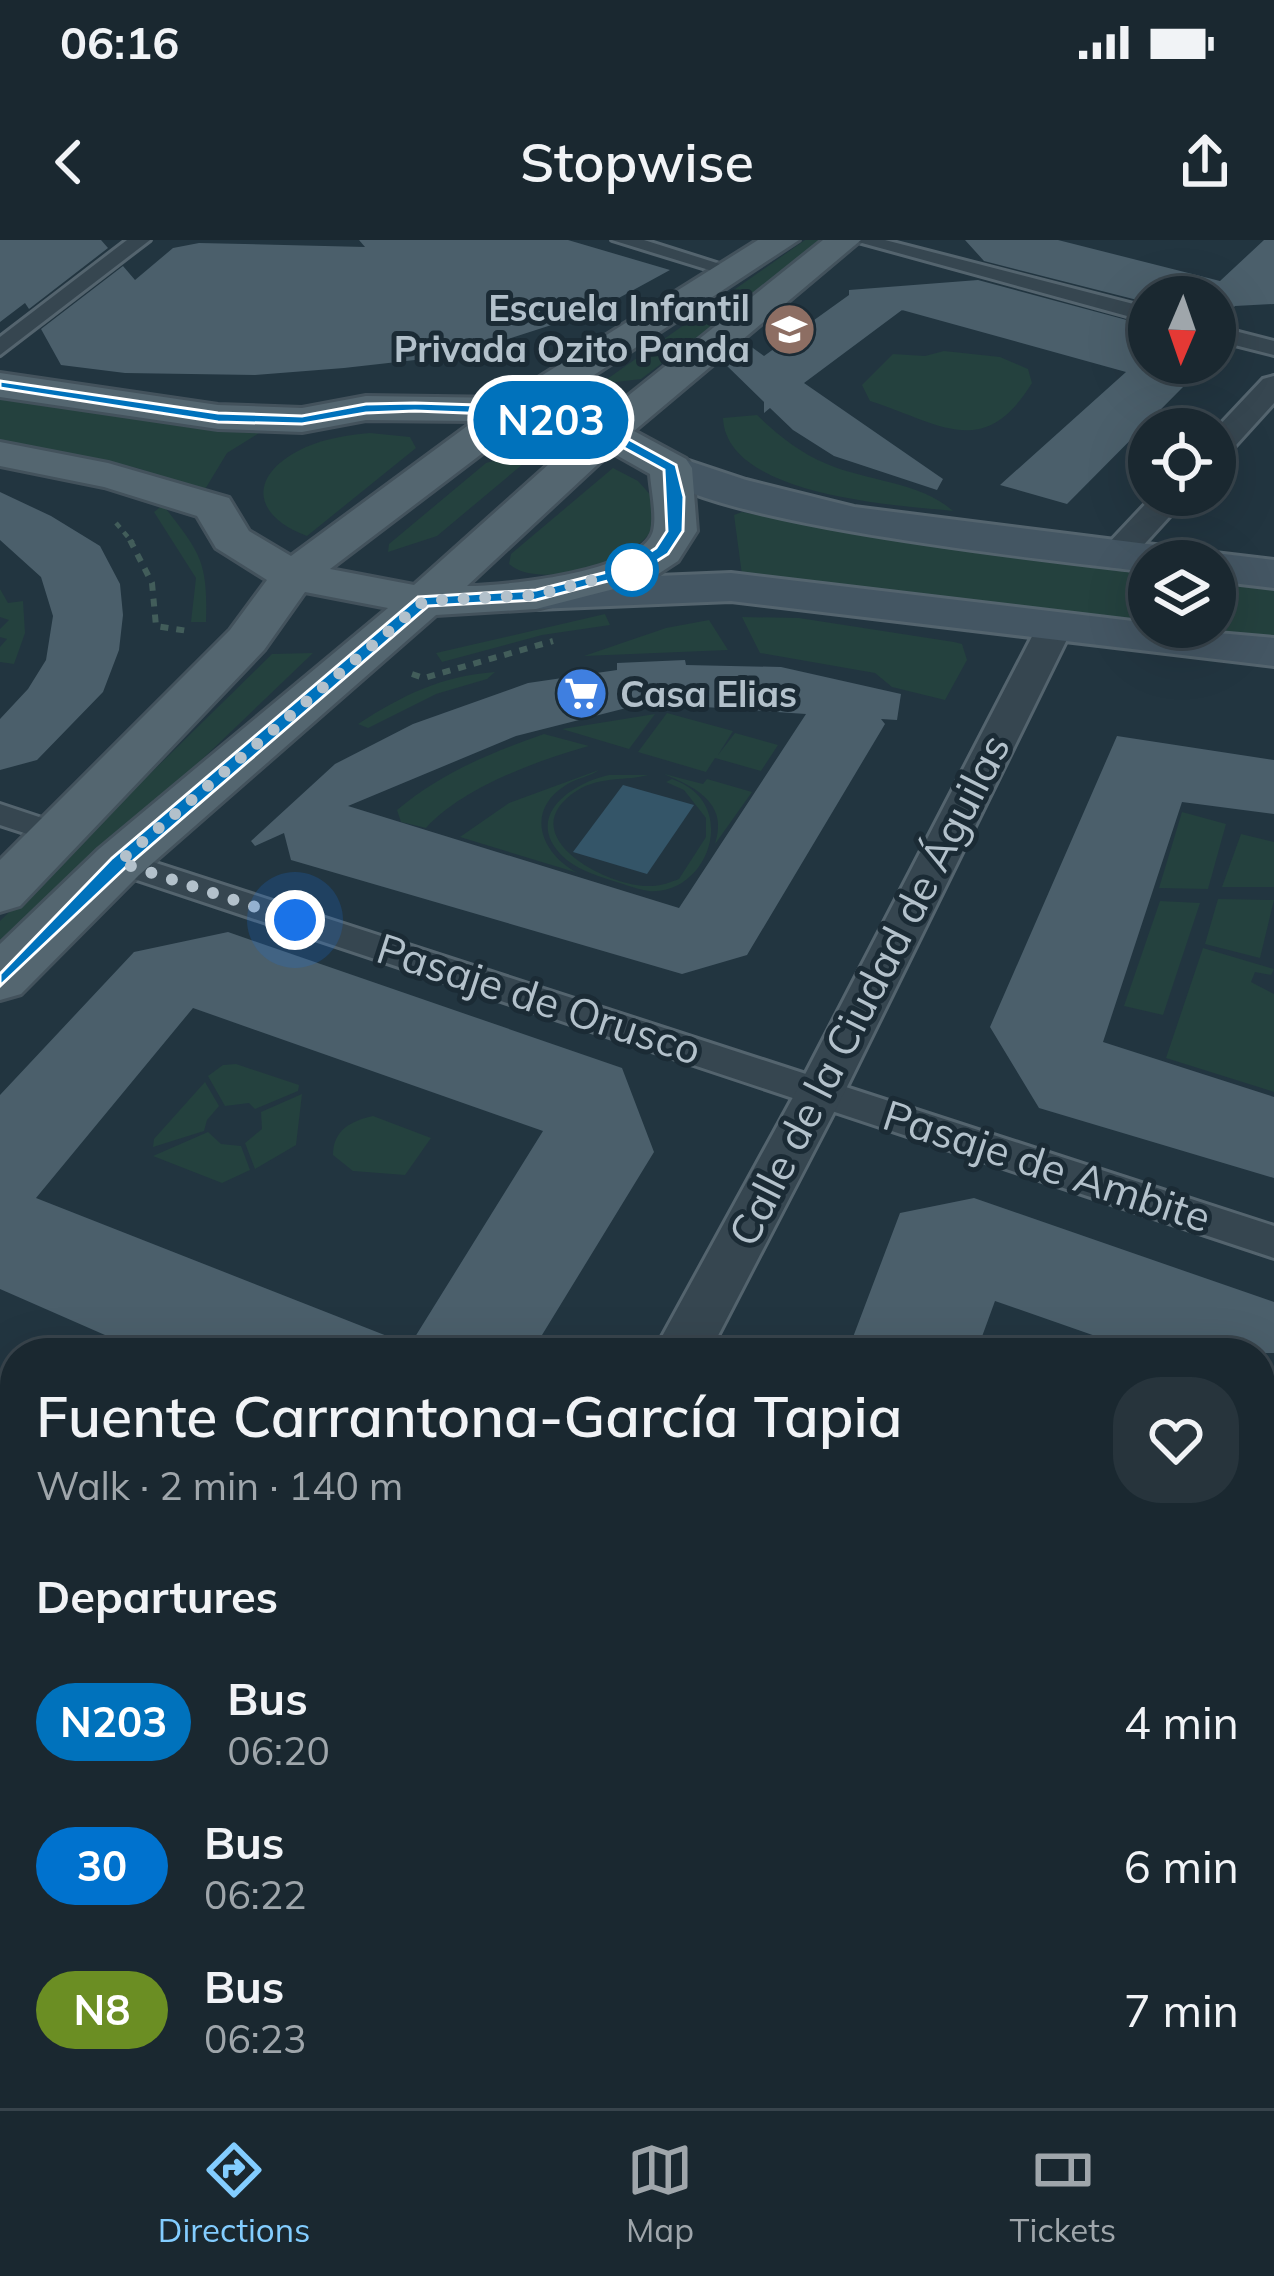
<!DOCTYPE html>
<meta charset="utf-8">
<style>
:root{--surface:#1a2830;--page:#27343c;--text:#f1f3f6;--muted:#9fa6ab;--line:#38444c;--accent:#83cdff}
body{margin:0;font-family:Mulish,sans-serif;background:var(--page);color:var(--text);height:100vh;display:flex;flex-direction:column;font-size:45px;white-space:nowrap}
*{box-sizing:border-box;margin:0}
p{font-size:39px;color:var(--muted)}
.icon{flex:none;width:66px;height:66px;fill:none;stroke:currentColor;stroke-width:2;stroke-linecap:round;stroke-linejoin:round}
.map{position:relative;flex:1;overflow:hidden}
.panel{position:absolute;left:0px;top:1098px;width:1275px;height:771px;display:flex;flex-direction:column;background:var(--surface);border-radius:48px 48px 0 0;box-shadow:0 12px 48px #0002,0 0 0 3px var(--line)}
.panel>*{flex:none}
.badge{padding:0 24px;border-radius:39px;font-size:42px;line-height:78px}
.needle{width:78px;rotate:182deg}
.fabs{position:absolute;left:1128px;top:36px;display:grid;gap:24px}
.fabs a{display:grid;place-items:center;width:108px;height:108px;border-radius:50%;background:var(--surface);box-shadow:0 12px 48px #0002,0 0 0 3px var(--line);font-size:60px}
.you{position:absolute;width:60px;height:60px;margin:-30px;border:9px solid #fff;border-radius:50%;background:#1a73e8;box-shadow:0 0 0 18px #1a73e833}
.map>.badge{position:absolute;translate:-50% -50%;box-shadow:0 0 0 6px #fff}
h2{padding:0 36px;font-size:45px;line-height:108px}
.round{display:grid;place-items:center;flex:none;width:126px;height:126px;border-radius:48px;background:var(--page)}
.summary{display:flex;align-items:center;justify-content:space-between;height:204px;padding:0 36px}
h1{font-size:57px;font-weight:600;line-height:90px}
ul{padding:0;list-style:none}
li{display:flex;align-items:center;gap:36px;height:144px;padding:0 36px}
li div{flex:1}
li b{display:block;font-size:45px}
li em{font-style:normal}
li .badge{min-width:132px;font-weight:700;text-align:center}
.status{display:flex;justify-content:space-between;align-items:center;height:84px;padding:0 60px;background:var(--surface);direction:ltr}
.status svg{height:33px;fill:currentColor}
header{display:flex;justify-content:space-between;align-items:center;height:156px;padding:0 36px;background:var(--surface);font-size:54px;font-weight:600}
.dock{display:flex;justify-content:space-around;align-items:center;height:168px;border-top:3px solid var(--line);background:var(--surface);font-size:33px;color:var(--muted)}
.dock a{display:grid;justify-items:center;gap:6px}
.dock .selected{color:var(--accent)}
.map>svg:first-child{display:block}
.green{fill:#24413e}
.water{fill:#345568}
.building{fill:#4b5f6b;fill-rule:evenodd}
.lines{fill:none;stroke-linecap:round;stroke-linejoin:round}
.pedestrian-casing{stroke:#54646e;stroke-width:6}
.minor-casing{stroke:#54646e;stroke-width:6}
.secondary-casing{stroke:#54646e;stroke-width:6}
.primary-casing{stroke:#43525c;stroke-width:6}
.path-far1{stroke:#425d5a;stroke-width:4.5;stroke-dasharray:6 6;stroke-linecap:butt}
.path{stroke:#425d5a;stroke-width:6;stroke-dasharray:8 8;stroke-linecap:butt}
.pedestrian{fill:#364650;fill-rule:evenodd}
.minor{fill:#364650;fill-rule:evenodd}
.secondary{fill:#445663;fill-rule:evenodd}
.primary{fill:#546670;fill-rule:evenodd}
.line{fill:#0072bc;stroke:#fff;stroke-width:3}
.walk{stroke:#b3c1cb;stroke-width:12;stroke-dasharray:0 21.6}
.stop-dot{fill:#fff;stroke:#0072bc;stroke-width:6}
.labels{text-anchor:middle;stroke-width:10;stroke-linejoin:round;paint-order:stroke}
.far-poi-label{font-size:36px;font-weight:bold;fill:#b3c1cb;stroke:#1b2b35;text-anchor:end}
.street-label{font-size:42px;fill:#b3c1cb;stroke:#1b2b35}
</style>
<div class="status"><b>06:16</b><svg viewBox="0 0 49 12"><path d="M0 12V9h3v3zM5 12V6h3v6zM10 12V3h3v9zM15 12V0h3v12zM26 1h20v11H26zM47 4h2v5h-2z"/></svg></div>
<header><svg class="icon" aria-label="back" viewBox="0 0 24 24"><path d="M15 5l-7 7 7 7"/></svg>Stopwise<svg class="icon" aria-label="share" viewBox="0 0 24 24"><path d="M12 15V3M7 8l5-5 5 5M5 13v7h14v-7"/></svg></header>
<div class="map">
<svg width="1274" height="1868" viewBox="0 0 1274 1868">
<rect width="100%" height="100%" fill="#223540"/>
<g class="green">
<path d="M805 0H826L641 139 600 144Z"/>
<path d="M944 111 1000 117 1028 129 1032 143C983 222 940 183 870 161L862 145 893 114 925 116Z"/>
<path d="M0 154 264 190 227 213 204 251 137 228 0 204Z"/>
<path d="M757 175C778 195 800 213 827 224 866 241 921 242 953 271 896 265 726 256 723 178Z"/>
<path d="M370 193 410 197 416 208 307 296C248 274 250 232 306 207 327 198 348 195 370 193Z"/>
<path d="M520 213 529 219 437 296 388 312 389 304 486 223Z"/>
<path d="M613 228 638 241 654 259C655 272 656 283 648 295 626 324 538 350 509 324L511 314Z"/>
<path d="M163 265C200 313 208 320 206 382H191L196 338 154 272Z"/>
<path d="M742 272 831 289 1149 329V384L742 335 734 275Z"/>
<path d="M1215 337 1274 344V401L1170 387H1215Z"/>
<path d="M0 349 8 363 23 361 25 393 14 424 0 422V407L7 399 0 397V389L9 380 0 377Z"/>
<path d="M605 374 610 385 542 395 442 422 436 413Z"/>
<path d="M742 377 799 378 954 402 962 404 967 420 945 460 892 447 875 433 760 413Z"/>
<path d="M709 380 728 410 584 416 666 388Z"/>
<path d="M313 413 0 713V681L272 414Z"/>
<path d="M495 432 487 439 436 454 368 488 358 484C403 455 441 436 495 432Z"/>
<path d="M667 473 733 491 718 515 735 493 778 505 761 531 715 518 706 532 638 512Z"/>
<path d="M655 474 629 509 562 489Z"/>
<path d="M544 494 589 506C538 520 462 548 426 588L401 582 397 570C441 533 490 513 544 494Z"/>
<path d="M599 530C591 536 577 538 566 545 524 571 541 614 578 633L460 597 509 563Z"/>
<path d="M664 534 703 544 707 539 752 552 715 604C729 563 695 547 664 534Z"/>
<path d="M609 535H648C627 541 601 536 578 550 507 594 608 649 652 646 661 646 671 642 679 639L706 597V578L684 550 666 542 672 539C742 563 708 656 649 651 635 649 618 642 604 638 587 632 568 625 557 610 527 572 576 542 609 535Z"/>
<path d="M1182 572 1226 584 1208 649 1159 648Z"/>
<path d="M1241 594 1274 602V647H1222Z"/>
<path d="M1218 659 1274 660 1260 718 1205 704Z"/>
<path d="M1160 661 1200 663 1163 775 1124 766Z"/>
<path d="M1203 708 1274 729 1271 735 1255 732 1251 742 1274 754V852L1166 818Z"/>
<path d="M236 824 299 845 298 851 255 869 249 863 225 866 208 836 223 825Z"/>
<path d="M205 842 219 866 207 880 204 891 153 907 154 899Z"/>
<path d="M302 854 296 905 255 929 245 903 262 889 261 872Z"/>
<path d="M373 876 431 898 405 935 353 931 333 915C333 890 351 881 373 876Z"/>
<path d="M208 892 221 904 241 906 250 930 222 943 153 916Z"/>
<path d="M1260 1339 1274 1347V1441L1260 1436Z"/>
<path d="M455 1854H1079L1107 1868H448Z"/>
</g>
<path class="water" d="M623 545 694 565 647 634 573 612Z"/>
<g class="building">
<path d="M0 0H101L108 8 29 69 25 63 0 82Z"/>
<path d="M359 0H568L670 30 595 71 508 99 415 120 344 128 255 135 125 133 61 125 41 89 123 26 135 40 173 8 199 3 365 7Z"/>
<path d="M965 0H1058L1220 41 1264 0H1274V64L1235 66 1220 83 1215 82V57H1149V63L984 21Z"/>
<path d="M978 40 1149 86V123H1184L1166 142 1183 147 1067 264 1000 245 1126 132 873 62 902 70 804 143 943 239 937 250 834 216 793 190 770 168 764 173V162L723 122 746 103 764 116 849 55V50Z"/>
<path d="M0 252 51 276 100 306 120 344 123 375 119 410 103 452 37 520 0 530V479L28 449 46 420 53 376 41 337 0 300Z"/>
<path d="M685 420 686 425 781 427 901 454 897 480 881 479 885 484 747 715 682 734 291 620 284 593 255 606 251 601 335 524 413 484 528 443 617 430V423ZM646 463 806 474 679 668 348 566 516 496Z"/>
<path d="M1117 496 1274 520V574L1182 562 1103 802 1274 857V938L1039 868 990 787Z"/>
<path d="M228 692 622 828 654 912 531 1113H146L0 1049V855L134 712ZM193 768 543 891 410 1105 36 958Z"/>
<path d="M974 958 1274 1062V1113H1144L995 1061 976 1113H847L900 973Z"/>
</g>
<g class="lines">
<defs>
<g id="pedestrian">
<path d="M127 0H150L0 115V97Z"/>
<path d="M612 0H644L745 32 735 38Z"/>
<path d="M851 0H885L1149 68V82Z"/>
<path d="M1215 86 1274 101V115L1215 100Z"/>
<path d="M0 564 72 588 77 595 72 602 61 605 0 585Z"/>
<path d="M119 611 1274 986V1018L107 630 103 622 107 614Z"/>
</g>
<g id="minor">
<path d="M1274 136V163L1226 216 1215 219V190L1263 139Z"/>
<path d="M1154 255H1189L1129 321H1105L1100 314 1105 307Z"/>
<path d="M1056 374 1069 377 1074 385 845 851 709 1113H653L797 850 1038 385 1043 377Z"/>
<path d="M0 1192 15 1197V1252L0 1246Z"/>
<path d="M1260 1769 1274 1775V1849L1260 1843Z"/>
<path d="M264 1854H340L334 1868H258Z"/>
</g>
<g id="secondary">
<path d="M671 215 746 240 854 267 1171 307 1187 311 1194 321H1149V332C1069 322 688 283 650 228L656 219Z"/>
<path d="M1215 313 1274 320V348L1215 341V321H1196Z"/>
<path d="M731 333 1149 383V387L1274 398V426L731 361 536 369 520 365 513 355 520 345 536 341Z"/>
</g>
<path id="primary" d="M758 0H799L547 166 599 179 823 0H861L634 191 686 219 692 228 697 291 678 321 649 340 536 369 436 375 139 635 21 754 0 760V704L99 609 388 368 305 352 264 410 20 666 0 672V620L230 390 267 340 216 308 197 276 104 247 0 226V202L108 223 229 258 249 291 291 316 474 181 366 180 302 192 218 189 0 157V133L218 165 302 168 366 156 506 158ZM521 184 578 198 414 345 330 329ZM611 212 650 234C651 250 657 275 653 291 642 332 503 346 467 346Z"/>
</defs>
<use href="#pedestrian" class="pedestrian-casing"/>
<use href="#minor" class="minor-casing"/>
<use href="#secondary" class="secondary-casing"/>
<use href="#primary" class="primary-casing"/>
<path class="path-far1" d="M116 283 133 303"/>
<g class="path">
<path d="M130 300 152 343 156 386 188 391"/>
<path d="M412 434 424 438 553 401"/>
</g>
<use href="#pedestrian" class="pedestrian"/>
<use href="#minor" class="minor"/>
<use href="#secondary" class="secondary"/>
<use href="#primary" class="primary"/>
</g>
<path class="line" d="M0 141 218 173 302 176 366 164 415 163 514 166 612 190 676 225 684 257 683 291 668 314 638 333 536 360 428 366 126 627 0 746V734L112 618 418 357 536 350 627 327 656 308 667 291 664 230 602 196 514 175 415 171 366 173 302 184 218 182 0 148Z"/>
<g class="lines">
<path class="walk" d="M295 680 119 622 424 361 536 355 632 330"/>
</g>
<defs>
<symbol id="school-disc" viewBox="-11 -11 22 22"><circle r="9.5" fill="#8d6e63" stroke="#1b2b35"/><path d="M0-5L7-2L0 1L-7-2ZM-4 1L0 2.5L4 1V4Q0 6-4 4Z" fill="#fff"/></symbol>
<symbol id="supermarket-disc" viewBox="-11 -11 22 22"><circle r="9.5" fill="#3f7fe0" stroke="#1b2b35"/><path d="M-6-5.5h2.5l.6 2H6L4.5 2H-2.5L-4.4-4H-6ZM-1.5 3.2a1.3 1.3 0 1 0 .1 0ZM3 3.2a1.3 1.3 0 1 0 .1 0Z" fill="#fff"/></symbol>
</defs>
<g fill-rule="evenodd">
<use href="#school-disc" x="760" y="60" width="59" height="59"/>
<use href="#supermarket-disc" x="552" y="424" width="59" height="59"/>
</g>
<circle class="stop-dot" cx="632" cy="330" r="24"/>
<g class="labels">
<g class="far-poi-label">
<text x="750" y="81">Escuela Infantil<tspan x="750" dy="41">Privada Ozito Panda</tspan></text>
<text x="620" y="467" text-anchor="start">Casa Elias</text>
</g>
<g class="street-label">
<text transform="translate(869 750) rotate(-63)" y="15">Calle de la Ciudad de Águilas</text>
<text transform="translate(539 759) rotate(18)" y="15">Pasaje de Orusco</text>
<text transform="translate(1047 926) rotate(18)" y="15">Pasaje de Ambite</text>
</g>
</g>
</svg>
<div class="fabs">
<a><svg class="needle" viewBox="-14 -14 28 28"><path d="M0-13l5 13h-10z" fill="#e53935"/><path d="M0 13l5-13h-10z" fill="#9fa6ab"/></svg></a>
<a><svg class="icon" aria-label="locate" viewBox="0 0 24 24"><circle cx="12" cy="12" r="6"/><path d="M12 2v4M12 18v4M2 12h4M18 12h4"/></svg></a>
<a><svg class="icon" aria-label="layers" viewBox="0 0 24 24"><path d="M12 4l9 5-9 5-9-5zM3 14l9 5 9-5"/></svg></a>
</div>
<div class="you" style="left:295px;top:680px"></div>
<b class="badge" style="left:551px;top:180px;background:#0072bc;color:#fff">N203</b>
<section class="panel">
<div class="summary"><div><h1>Fuente Carrantona-García Tapia</h1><p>Walk · 2 min · 140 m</p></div><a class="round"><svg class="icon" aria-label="heart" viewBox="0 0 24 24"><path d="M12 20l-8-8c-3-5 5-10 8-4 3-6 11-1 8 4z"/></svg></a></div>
<h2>Departures</h2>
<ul>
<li><span class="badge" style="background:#0072bc;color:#fff">N203</span><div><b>Bus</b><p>06:20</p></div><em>4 min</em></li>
<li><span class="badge" style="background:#0072ce;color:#fff">30</span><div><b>Bus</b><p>06:22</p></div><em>6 min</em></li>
<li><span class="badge" style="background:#6b8e23;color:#fff">N8</span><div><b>Bus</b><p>06:23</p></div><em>7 min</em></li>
</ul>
</section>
</div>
<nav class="dock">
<a class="selected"><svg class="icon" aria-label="directions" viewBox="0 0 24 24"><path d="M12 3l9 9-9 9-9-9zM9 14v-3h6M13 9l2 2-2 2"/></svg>Directions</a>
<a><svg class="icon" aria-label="map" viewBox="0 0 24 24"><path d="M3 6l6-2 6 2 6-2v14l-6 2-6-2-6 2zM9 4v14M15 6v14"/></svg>Map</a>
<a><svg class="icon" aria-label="tickets" viewBox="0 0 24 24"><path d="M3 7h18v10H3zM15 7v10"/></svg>Tickets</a>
</nav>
